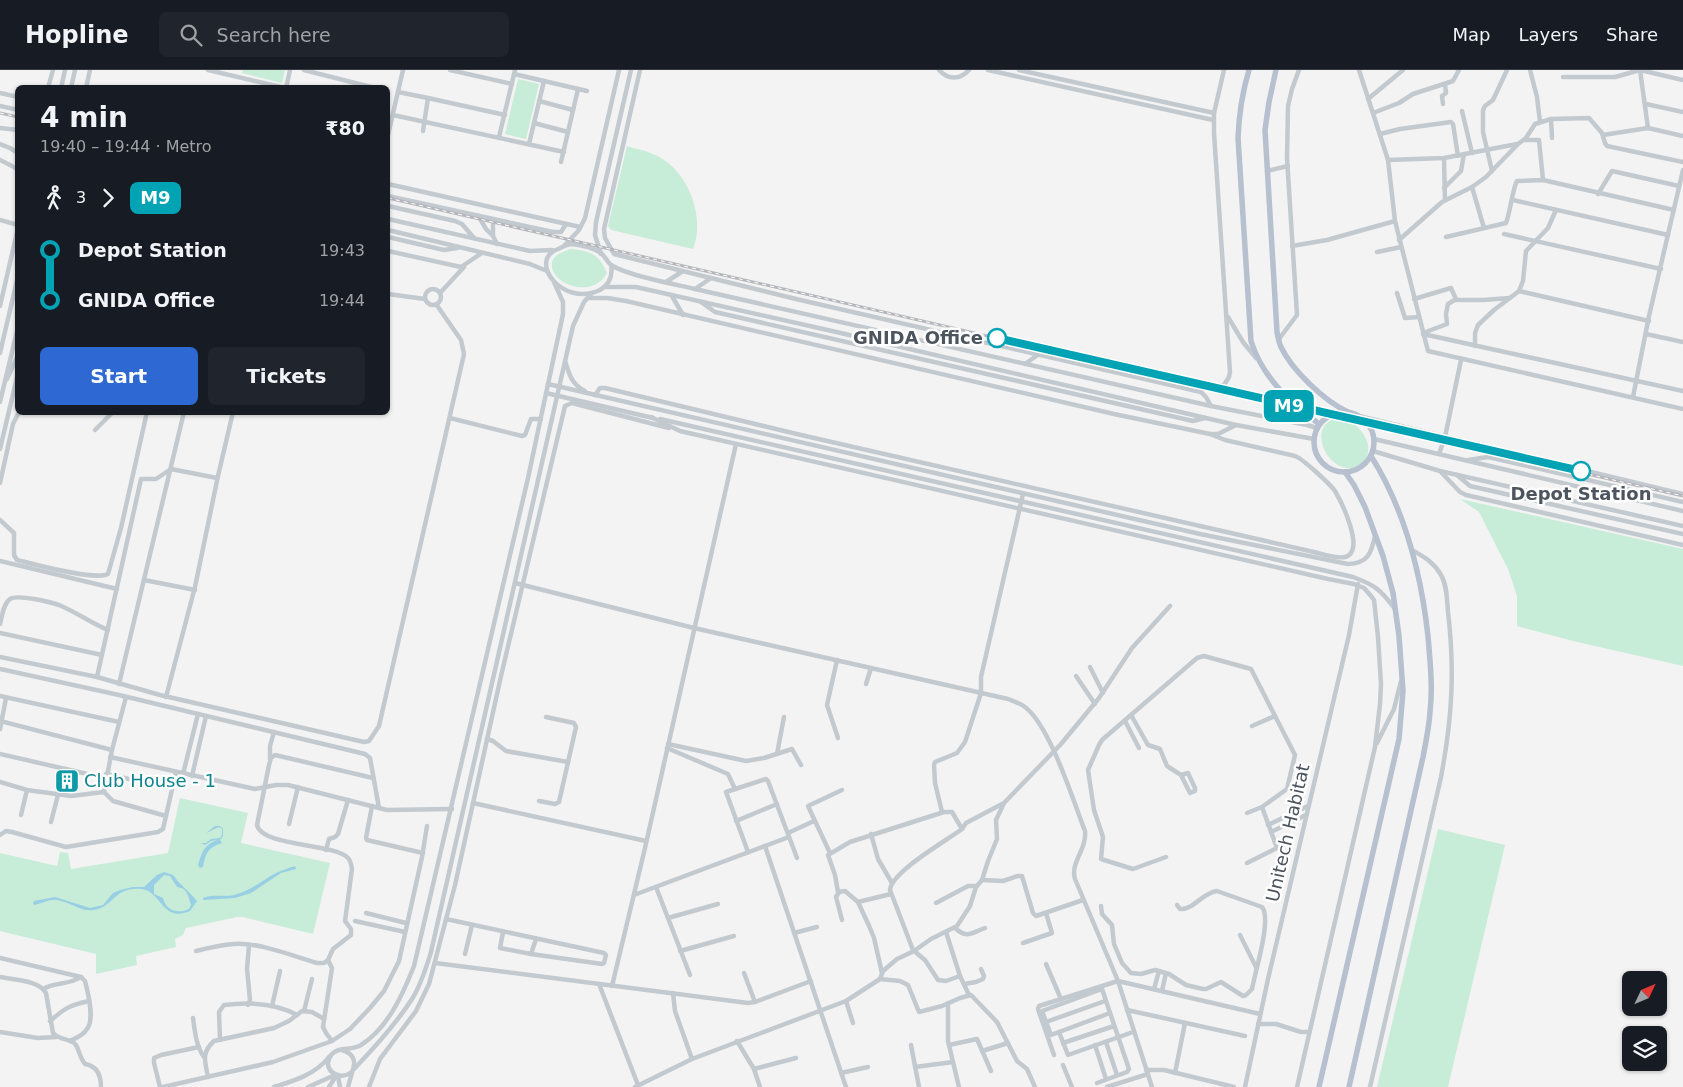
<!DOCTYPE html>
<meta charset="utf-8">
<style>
:root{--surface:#171b24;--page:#20242c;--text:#f1f3f6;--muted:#9ea1a6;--line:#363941;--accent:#2e69d3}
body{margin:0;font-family:"DejaVu Sans",sans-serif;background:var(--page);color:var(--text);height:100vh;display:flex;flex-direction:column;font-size:19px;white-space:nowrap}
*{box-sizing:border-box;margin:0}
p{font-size:16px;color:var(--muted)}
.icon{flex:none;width:28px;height:28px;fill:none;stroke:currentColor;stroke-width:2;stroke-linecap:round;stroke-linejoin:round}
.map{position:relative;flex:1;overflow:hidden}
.drawer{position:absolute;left:15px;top:15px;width:375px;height:330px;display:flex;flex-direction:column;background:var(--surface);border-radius:8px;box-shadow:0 1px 4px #0004}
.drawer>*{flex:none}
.badge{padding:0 10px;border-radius:8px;font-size:18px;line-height:32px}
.needle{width:32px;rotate:46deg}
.buttons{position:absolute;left:1622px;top:901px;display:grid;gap:10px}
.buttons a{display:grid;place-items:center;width:45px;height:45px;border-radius:8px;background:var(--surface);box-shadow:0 1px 4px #0004;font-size:25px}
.map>.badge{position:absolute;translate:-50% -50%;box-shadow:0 0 0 2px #fff}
.legs{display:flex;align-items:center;gap:8px;height:55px;padding:0 25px;font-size:16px}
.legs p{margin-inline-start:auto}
.overview{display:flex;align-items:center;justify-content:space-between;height:85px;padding:0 25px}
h1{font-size:28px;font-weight:700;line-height:38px}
.cta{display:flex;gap:10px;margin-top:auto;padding:10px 25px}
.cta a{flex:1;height:58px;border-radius:8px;background:var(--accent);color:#fff;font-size:20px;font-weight:700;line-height:58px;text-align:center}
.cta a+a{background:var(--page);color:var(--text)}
ul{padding:0 25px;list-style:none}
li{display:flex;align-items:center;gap:18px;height:50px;font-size:19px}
li i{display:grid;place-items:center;width:8px;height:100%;margin:0 6px;background:currentColor}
li i::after{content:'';width:12px;height:12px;margin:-6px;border:4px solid;border-radius:50%;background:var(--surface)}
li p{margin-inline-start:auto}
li:first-child i{background:linear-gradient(#0000 50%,currentColor 0)}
li:last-child i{background:linear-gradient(currentColor 50%,#0000 0)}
header{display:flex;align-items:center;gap:30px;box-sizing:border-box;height:70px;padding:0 25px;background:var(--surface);border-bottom:1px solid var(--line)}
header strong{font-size:24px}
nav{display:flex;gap:28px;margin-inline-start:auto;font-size:18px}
.search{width:350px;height:45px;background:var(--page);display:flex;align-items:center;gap:12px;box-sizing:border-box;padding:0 18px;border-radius:8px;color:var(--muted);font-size:19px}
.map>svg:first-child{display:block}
.green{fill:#c7ecd8}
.water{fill:#99cfe4;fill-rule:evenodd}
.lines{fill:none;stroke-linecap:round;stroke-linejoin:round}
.minor{stroke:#c2c9cf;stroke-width:4.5}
.major{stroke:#b6c0ce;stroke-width:5.5}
.rail-casing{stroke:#b5b7bc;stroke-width:3}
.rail{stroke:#fff;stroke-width:1;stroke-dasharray:4;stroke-linecap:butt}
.line-1-casing{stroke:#fff;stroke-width:11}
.line-1{stroke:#00a3b4;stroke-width:8}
.stop-1-dot{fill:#fff;stroke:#00a3b4;stroke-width:2.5}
.labels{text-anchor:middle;stroke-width:5;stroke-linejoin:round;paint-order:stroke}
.stop-label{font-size:18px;font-weight:bold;fill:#4c545e;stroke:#fff;text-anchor:end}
.culture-label{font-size:18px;fill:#0d838f;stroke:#fff;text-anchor:start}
.street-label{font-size:18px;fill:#4c545e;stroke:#fff}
</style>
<header>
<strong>Hopline</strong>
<div class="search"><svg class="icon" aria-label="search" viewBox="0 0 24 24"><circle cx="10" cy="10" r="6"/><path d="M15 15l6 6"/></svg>Search here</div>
<nav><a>Map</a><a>Layers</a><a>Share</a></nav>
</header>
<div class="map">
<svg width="1683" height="1017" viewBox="0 0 1683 1017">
<rect width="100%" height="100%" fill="#f4f3f3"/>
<g class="green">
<path d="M243 0H285L282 13 242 3Z"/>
<path d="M518 9 539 14 526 69 505 64Z"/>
<path d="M627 76C635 79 645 80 653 84 681 95 699 130 697 160 697 166 695 173 693 179L611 160 608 156Z"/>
<path d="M571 179C591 181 599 184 607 203 592 231 548 213 552 192 554 184 565 181 571 179Z"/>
<path d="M1339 348C1343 349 1347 350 1350 351 1366 361 1377 383 1359 395 1332 412 1301 354 1339 348Z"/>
<path d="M1460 429 1683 479V596L1573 571 1517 556V526L1508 499 1479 442Z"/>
<path d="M180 728 248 743 241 773 330 793 313 864 243 847H237L186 858 183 865 175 869 176 877 136 886 137 895 96 904V884L0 861V783L57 796 60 782 68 783 71 799 168 783Z"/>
<path d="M1438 759 1505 775 1448 1017H1377Z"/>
</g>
<g class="water">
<path d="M215 756H220L223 759V766L220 770 222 773C208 778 206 782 203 797L200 798 198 795C202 782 204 775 217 770L211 771 205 775 201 773H206L211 769 220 768 222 765V759L219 757 206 763Z"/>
<path d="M295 796 296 799 281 803 251 823 235 828 203 830V828C211 824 224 827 234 825 251 821 261 811 276 803 282 800 289 798 295 796Z"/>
<path d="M164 802 173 805C180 815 189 821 197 831L190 841C162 853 162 822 142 819 114 816 114 837 94 840 81 842 70 832 57 830 51 829 42 833 35 835L33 834 34 831 55 827 90 838 103 835 113 823 120 820 133 817H144L157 805ZM164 805 170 806 177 817C187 818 188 825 191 835L189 839C178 844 166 841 163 828L154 824V815Z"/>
</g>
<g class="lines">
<g class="minor">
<path d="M208 0 285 18"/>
<path d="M304 0 375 18"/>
<path d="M450 0 512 14"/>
<path d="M640 0 604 159 605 168 614 184 796 229 1201 322 1206 327 1211 336"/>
<path d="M939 0C948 10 960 10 969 0"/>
<path d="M988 0 1213 50"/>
<path d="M1019 0 1214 43"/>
<path d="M1359 0 1388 90 1395 151 1428 281 1683 339"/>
<path d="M1530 0 1537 27 1540 52"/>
<path d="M1640 0 1648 58"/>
<path d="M514 4 587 21"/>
<path d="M1563 7H1615L1640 0 1683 10"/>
<path d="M48 18 53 0"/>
<path d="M61 18 65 0"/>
<path d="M71 18 75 0"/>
<path d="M86 18 90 0"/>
<path d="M286 18 290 0"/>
<path d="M398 22 428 28"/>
<path d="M0 23 18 27"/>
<path d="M1368 29 1403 0"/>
<path d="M539 31 573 40"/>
<path d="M1443 34 1442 26 1446 23 1445 14"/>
<path d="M1646 34 1683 42"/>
<path d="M0 36 18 40"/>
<path d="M1462 41 1472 83"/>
<path d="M1373 43 1399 33 1413 24 1453 11 1459 0"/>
<path d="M393 45 564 82"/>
<path d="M1551 49 1552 68"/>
<path d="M534 53 568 62"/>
<path d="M0 58 18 60"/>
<path d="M423 61 428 28 505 45"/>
<path d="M1380 64 1400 59 1451 52 1453 54 1458 86"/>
<path d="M388 65 403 0"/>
<path d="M1603 65 1648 58 1683 66"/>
<path d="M499 67 515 0"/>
<path d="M1524 70H1539L1543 110"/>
<path d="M0 74 10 78 18 83"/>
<path d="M529 74 544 11"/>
<path d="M1444 88 1445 130"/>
<path d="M0 90 12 96 18 100"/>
<path d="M1388 90 1444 88 1517 74"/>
<path d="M561 92 578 19"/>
<path d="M1267 101 1288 96"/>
<path d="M1492 101 1483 62V40L1485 36 1493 30 1507 0"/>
<path d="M388 114 580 157"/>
<path d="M1472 117 1484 158"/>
<path d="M1444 118 1461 101 1464 84"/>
<path d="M1598 124 1612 101 1679 116"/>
<path d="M388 126 553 162H561L566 154"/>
<path d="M1513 130 1668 165"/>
<path d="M388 136 455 151 462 154 474 168"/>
<path d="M479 147 486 159 493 166"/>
<path d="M388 149 530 181 552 180"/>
<path d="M0 150 18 155"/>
<path d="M493 150V166L497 174"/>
<path d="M388 160 530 194 547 201"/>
<path d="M1504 164 1661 199"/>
<path d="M388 167 444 180 457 178"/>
<path d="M1446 167 1506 153C1510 143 1513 117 1517 111L1543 110 1674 140"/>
<path d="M1399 170 1442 132 1472 117 1486 107 1518 74 1526 68 1535 54 1551 49 1589 48 1602 63 1605 73 1607 76 1683 92"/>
<path d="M565 175 579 160 585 148 619 0"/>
<path d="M1292 176 1327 170 1395 151"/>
<path d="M388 181 461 197 482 183"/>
<path d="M1377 182 1401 177"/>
<path d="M601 184 595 165 596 152 631 0"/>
<path d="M611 195C613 206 610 214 600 220 562 238 527 190 558 179 563 177 567 174 572 174 582 175 593 178 601 183 605 186 607 192 611 195 629 206 674 214 695 219L1211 336 1307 355 1317 358"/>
<path d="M666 212 683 201"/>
<path d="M605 217H636L832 261 1236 355 1314 369"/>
<circle cx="433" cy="227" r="8"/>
<path d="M695 219 711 208"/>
<path d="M1519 221 1649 251"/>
<path d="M440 223 464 197"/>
<path d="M1397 223 1405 248 1419 247"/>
<path d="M388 224 425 229"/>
<path d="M672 226 683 245"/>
<path d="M588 228H607L626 231 1114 344 1210 364H1218L1236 355"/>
<path d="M1414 229 1451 218 1456 229 1448 234 1446 244 1447 254 1423 263"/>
<path d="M1455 230H1483L1510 228"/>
<path d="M701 232 715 242 1193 351 1205 348"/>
<path d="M0 236 18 158"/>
<path d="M1228 247 1243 272 1256 288"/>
<path d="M1423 264 1683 321"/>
<path d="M1646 264 1683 272"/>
<path d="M16 268 18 279"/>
<path d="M1279 269 1297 245 1287 88 1288 36 1292 19 1299 0"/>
<path d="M1475 276V263L1478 255 1494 240 1519 221 1523 211 1526 181 1548 158 1556 140"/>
<path d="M0 283 18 206"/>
<path d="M565 291C569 304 572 315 585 321"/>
<path d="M1025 294 1039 284"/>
<path d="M7 309 18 285"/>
<path d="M548 314 1200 464 1348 494C1368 493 1371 484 1375 466"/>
<path d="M1197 320 1224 315 1229 307 1230 302 1214 63V43L1224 0"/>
<path d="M546 323 653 348"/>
<path d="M595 325 600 318H605L801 365 1314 482C1323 484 1336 489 1345 487 1366 482 1342 433 1335 421 1330 414 1303 389 1295 386L1225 370 1210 364"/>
<path d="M1633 327 1649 246 1683 100"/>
<path d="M0 332 18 257"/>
<path d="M1359 346 1683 424"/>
<path d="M651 347 680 361 1328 509 1354 514 1364 518 1371 526 1374 530 1378 567 1381 614 1380 634 1375 677 1297 1017"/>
<path d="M450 348 522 366 525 365 531 349H541"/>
<path d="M660 349 1353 507C1375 515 1381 520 1395 539"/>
<path d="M95 360 113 342"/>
<path d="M1374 369 1683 441"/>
<path d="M0 379 18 303"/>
<path d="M1373 381 1440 401 1683 456"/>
<path d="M1439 384 1445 367 1461 290"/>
<path d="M1468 390 1488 387 1683 432"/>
<path d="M1441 402 1460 422 1466 425 1683 475"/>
<path d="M1457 405 1470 416 1683 464"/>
<path d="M0 413 13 354 19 342"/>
<path d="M0 450 14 463V485L17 490C34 494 94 511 108 504L121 458 147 342"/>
<path d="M0 491 117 519"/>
<path d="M144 510 195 520"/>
<path d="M515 513 694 558 1008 629C1013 631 1020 633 1025 637 1050 656 1073 730 1085 761 1087 780 1070 792 1075 809L1118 911 1152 1017"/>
<path d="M0 554C2 547 3 534 10 529 18 524 50 532 59 535 76 542 91 553 108 560"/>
<path d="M0 563 102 585"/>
<path d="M0 587 97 607 160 625 364 672 369 671 379 656 464 284 461 270 436 234"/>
<path d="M837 590 827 635 838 668"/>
<path d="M1090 597 1103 623"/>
<path d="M0 599 119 625 365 684 370 688 379 738"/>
<path d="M1076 606 1095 634"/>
<path d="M97 607 141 409H156L171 399 217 408"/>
<path d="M119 614 184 342"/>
<path d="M866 614 871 598"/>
<path d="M0 626 119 652"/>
<path d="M126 627 112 680 104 722 113 731 166 746"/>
<path d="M166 627 195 517 218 406 233 342"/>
<path d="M1131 645 1148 675 1160 679 1167 696 1181 705 1190 723 1195 721V718L1188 703 1181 705"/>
<path d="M0 651 112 680"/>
<path d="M1125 651 1139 678"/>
<path d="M1252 656 1275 646"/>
<path d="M0 659 6 628"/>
<path d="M487 669 493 671 506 681 568 692"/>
<path d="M1377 673 1394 639 1401 611"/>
<path d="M668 674 746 691 764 688 792 679 801 695"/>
<path d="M667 678 728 704 735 719"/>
<path d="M0 684 105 708"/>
<path d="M777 684 784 647"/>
<path d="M110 687 255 719 276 715H288L387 740 452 739"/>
<path d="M270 689V676L274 662"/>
<path d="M106 704 152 714"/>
<path d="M183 704 198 644"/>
<path d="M192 706 206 646"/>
<path d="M0 712 27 720 71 726 104 722"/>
<path d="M539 731 555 734 559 732 576 657 574 653 546 647"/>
<path d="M473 733 646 771"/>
<path d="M372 736 366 768 367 770 423 783"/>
<path d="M942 742 935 713 934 695 935 692 957 683 965 672 981 623V607L1023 424"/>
<path d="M1247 743 1262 737"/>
<path d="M21 745 27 720"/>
<path d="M736 751 777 734"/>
<path d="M51 752 58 725"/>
<path d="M289 754 298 717"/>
<path d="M1268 755 1308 736"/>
<path d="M1271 762 1306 745"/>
<path d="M788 763 814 751"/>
<path d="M871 764 878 789 892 813"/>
<path d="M0 765 6 761 12 762 66 777 158 762 163 759 176 702"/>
<path d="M765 776 846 1017"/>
<path d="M326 780 329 769 335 767 338 764 348 730"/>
<path d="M748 782 726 722 766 709 768 711 797 788"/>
<path d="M830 783 808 736 842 720"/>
<path d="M1166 787 1133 799 1101 789 1103 767 1094 740 1088 700 1099 675 1102 670 1197 588 1204 586 1251 599 1295 685 1287 719 1262 737 1277 778 1247 793"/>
<path d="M982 810 1003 811 1018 806H1022L1033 843 1036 846 1083 830"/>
<path d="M656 817 690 905"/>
<path d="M839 822 836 827 842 850"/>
<path d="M634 825 789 767"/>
<path d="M858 832 891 824"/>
<path d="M936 833 968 816H977"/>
<path d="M1101 836 1102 844 1112 855 1114 874 1122 893 1131 903 1141 904 1155 900 1169 904 1186 915 1203 919H1206L1221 912 1243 926 1246 925 1252 919C1255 902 1272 849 1262 837L1217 821C1203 822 1194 840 1180 839L1177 835"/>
<path d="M366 843 406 853"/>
<path d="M668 848 718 834"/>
<path d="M446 849 604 883 606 885 604 893 602 894 531 884 536 869"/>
<path d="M355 851 405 862"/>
<path d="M955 858C967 869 971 863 985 858"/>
<path d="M503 862 500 878 531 884"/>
<path d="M946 862 960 906 969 925"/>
<path d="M794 863 817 857"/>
<path d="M1240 865 1256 897"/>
<path d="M1023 873 1052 863 1046 843"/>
<path d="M196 881C208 878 221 875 234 874 259 872 293 886 317 893H324L328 890 333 879 351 865V859L345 851 352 799C351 795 351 791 348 788 334 773 262 777 257 755L269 695 271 688 275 685 373 708"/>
<path d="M680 881 734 866"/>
<path d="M465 884 472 855"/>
<path d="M0 888 81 907 85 911C88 923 95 949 87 959 84 965 76 968 70 971"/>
<path d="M328 890 332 898 323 957 326 963 332 971"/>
<path d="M435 893 748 933 755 932 811 911"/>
<path d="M1046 894 1061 929"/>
<path d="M744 903 755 932"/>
<path d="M882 903 874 868 870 858 858 832 845 821 838 822 835 805 828 785 850 772 944 742H952L962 759"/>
<path d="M960 906 946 911 938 910 925 890 913 880 890 820C891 802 946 771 962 759L966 753 1002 734"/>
<path d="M0 907C14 910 39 910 46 923L53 963C60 971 71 968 76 975 79 980 80 988 85 994 97 996 101 1005 101 1017"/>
<path d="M880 909 900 911 908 915 919 942 942 936 960 928 971 925 997 952 1017 991 1027 999 1035 1017"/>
<path d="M599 914 638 1015"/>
<path d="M964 914 976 912 983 909 984 906 981 899"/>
<path d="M612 916 645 778 736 374"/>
<path d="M43 919C55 912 69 915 81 907"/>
<path d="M1154 919 1159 901"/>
<path d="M1162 921 1166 903"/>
<path d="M673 923 675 941 692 989"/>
<path d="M846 931 853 953"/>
<path d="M948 933V971L959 1017"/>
<path d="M248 935 250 930 247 899 249 875"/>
<path d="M272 936 280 901"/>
<path d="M1127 940 1245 966"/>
<path d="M304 941 312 909"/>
<path d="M193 948C195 962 196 976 204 987"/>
<path d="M50 951C65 938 70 935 89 931"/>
<path d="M1046 952 1105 931"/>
<path d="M1258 954H1276L1301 962H1309"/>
<path d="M0 962 38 968 56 967"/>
<path d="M1059 962 1068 985 1133 962"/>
<path d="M220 970 219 942 224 935C248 932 276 933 297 945"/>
<path d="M737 971 754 999 760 1017"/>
<path d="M1106 972 1117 1005"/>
<path d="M1063 973 1114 956"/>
<path d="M911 975 919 1017"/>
<path d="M949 975 977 969 991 1001"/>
<path d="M1095 975 1106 1009"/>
<path d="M342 980C353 983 357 991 352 1002 337 1013 320 997 332 984 339 976 352 981 361 975 388 958 403 924 414 896L528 408 563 244V232L554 212"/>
<path d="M982 981 1008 973"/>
<path d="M1054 985 1038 939 1039 936 1118 911 1260 944"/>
<path d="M1063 995 1072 1017"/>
<path d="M915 997 953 992"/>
<path d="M354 999C375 977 396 954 412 929 421 915 426 898 431 882L573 256 584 232 591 224"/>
<path d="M754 999 796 988"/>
<path d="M1146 1000H1164L1234 1017"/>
<path d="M841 1003 868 997"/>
<path d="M1175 1003 1185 953"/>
<path d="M338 1006 340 1017"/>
<path d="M208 1007C205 991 201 983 214 971L274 958 289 951 302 941 312 942 324 949"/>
<path d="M1097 1013 1127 1002 1129 999 1102 919 1042 941 1051 965 1110 943"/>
<path d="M160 1017 154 993V988L161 985 199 977"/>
<path d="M163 1017 273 992 332 971 350 959 370 938 384 921 399 891 422 787 427 756"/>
<path d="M274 1017C294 1011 316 1004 329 987"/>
<path d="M308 1017 335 1005"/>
<path d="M329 1017 336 1006"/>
<path d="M348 1017 352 1003"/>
<path d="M369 1017 380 989 416 941 429 914 455 815 501 606 565 336 572 333 669 358"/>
<path d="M635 1017 692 989 846 931 880 909 883 901 897 889 914 881 931 869 957 856 970 836 976 817 982 810 988 791 997 769 996 750 1004 733 1061 674 1099 628 1132 578 1170 536"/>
<path d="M1107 1017 1148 1004"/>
<path d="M1245 1017 1268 909 1349 565 1358 514"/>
<path d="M1370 1017 1441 707C1452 649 1455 601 1448 542 1447 530 1447 515 1441 505 1434 492 1424 487 1412 480"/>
</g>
<g class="major">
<path d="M1249 0C1242 23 1239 44 1238 68L1251 271C1263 309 1289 330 1319 354"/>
<path d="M1276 0 1269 32 1265 60 1277 262C1278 267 1279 273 1281 277 1292 300 1324 331 1348 342"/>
<circle cx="1344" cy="372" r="30"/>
<path d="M1319 1017 1399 669 1403 621 1399 566 1393 523 1383 486 1365 437 1354 415 1345 402"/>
<path d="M1349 1017 1423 687C1426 672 1429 657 1430 642 1433 617 1430 591 1428 566 1421 503 1405 440 1371 386"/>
</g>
<defs>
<g id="rail">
<path d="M0 43 18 47"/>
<path d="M388 128 1683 426"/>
</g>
</defs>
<use href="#rail" class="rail-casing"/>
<use href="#rail" class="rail"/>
</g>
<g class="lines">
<defs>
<path id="line-1" d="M997 268 1581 401"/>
</defs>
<use href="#line-1" class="line-1-casing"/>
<use href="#line-1" class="line-1"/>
</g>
<defs>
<symbol id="building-square" viewBox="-11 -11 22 22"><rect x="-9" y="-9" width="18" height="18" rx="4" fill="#0f9aa8" stroke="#fff"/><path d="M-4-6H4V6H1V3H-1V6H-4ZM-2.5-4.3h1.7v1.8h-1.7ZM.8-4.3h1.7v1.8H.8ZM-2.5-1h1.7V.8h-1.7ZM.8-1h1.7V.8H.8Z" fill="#fff"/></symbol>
</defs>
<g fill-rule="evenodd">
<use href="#building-square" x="53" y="697" width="28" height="28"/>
</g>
<g class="stop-1-dot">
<circle cx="997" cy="268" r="9"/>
<circle cx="1581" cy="401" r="9"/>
</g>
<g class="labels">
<g class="stop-label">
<text x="983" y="274">GNIDA Office</text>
<text x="1581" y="430" text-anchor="middle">Depot Station</text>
</g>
<g class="culture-label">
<text x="84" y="717">Club House - 1</text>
</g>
<g class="street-label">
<text transform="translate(1288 763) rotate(-77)" y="6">Unitech Habitat</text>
</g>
</g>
</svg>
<div class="buttons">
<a><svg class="needle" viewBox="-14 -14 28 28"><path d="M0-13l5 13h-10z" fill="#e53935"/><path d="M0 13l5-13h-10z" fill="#9ea1a6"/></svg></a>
<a><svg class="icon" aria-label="layers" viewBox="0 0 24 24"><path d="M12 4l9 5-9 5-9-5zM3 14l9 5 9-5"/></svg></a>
</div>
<b class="badge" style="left:1289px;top:336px;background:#00a3b4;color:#fff">M9</b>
<section class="drawer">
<div class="overview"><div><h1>4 min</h1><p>19:40 – 19:44 · Metro</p></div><b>₹80</b></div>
<div class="legs"><svg class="icon" aria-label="walk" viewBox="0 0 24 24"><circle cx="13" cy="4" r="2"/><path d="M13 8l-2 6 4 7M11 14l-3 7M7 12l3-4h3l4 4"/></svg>3<svg class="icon" aria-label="forward" viewBox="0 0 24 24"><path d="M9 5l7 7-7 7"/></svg><b class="badge" style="background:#00a3b4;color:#fff">M9</b></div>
<ul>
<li><i style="color:#00a3b4"></i><b>Depot Station</b><p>19:43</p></li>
<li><i style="color:#00a3b4"></i><b>GNIDA Office</b><p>19:44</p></li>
</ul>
<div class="cta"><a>Start</a><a>Tickets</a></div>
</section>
</div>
